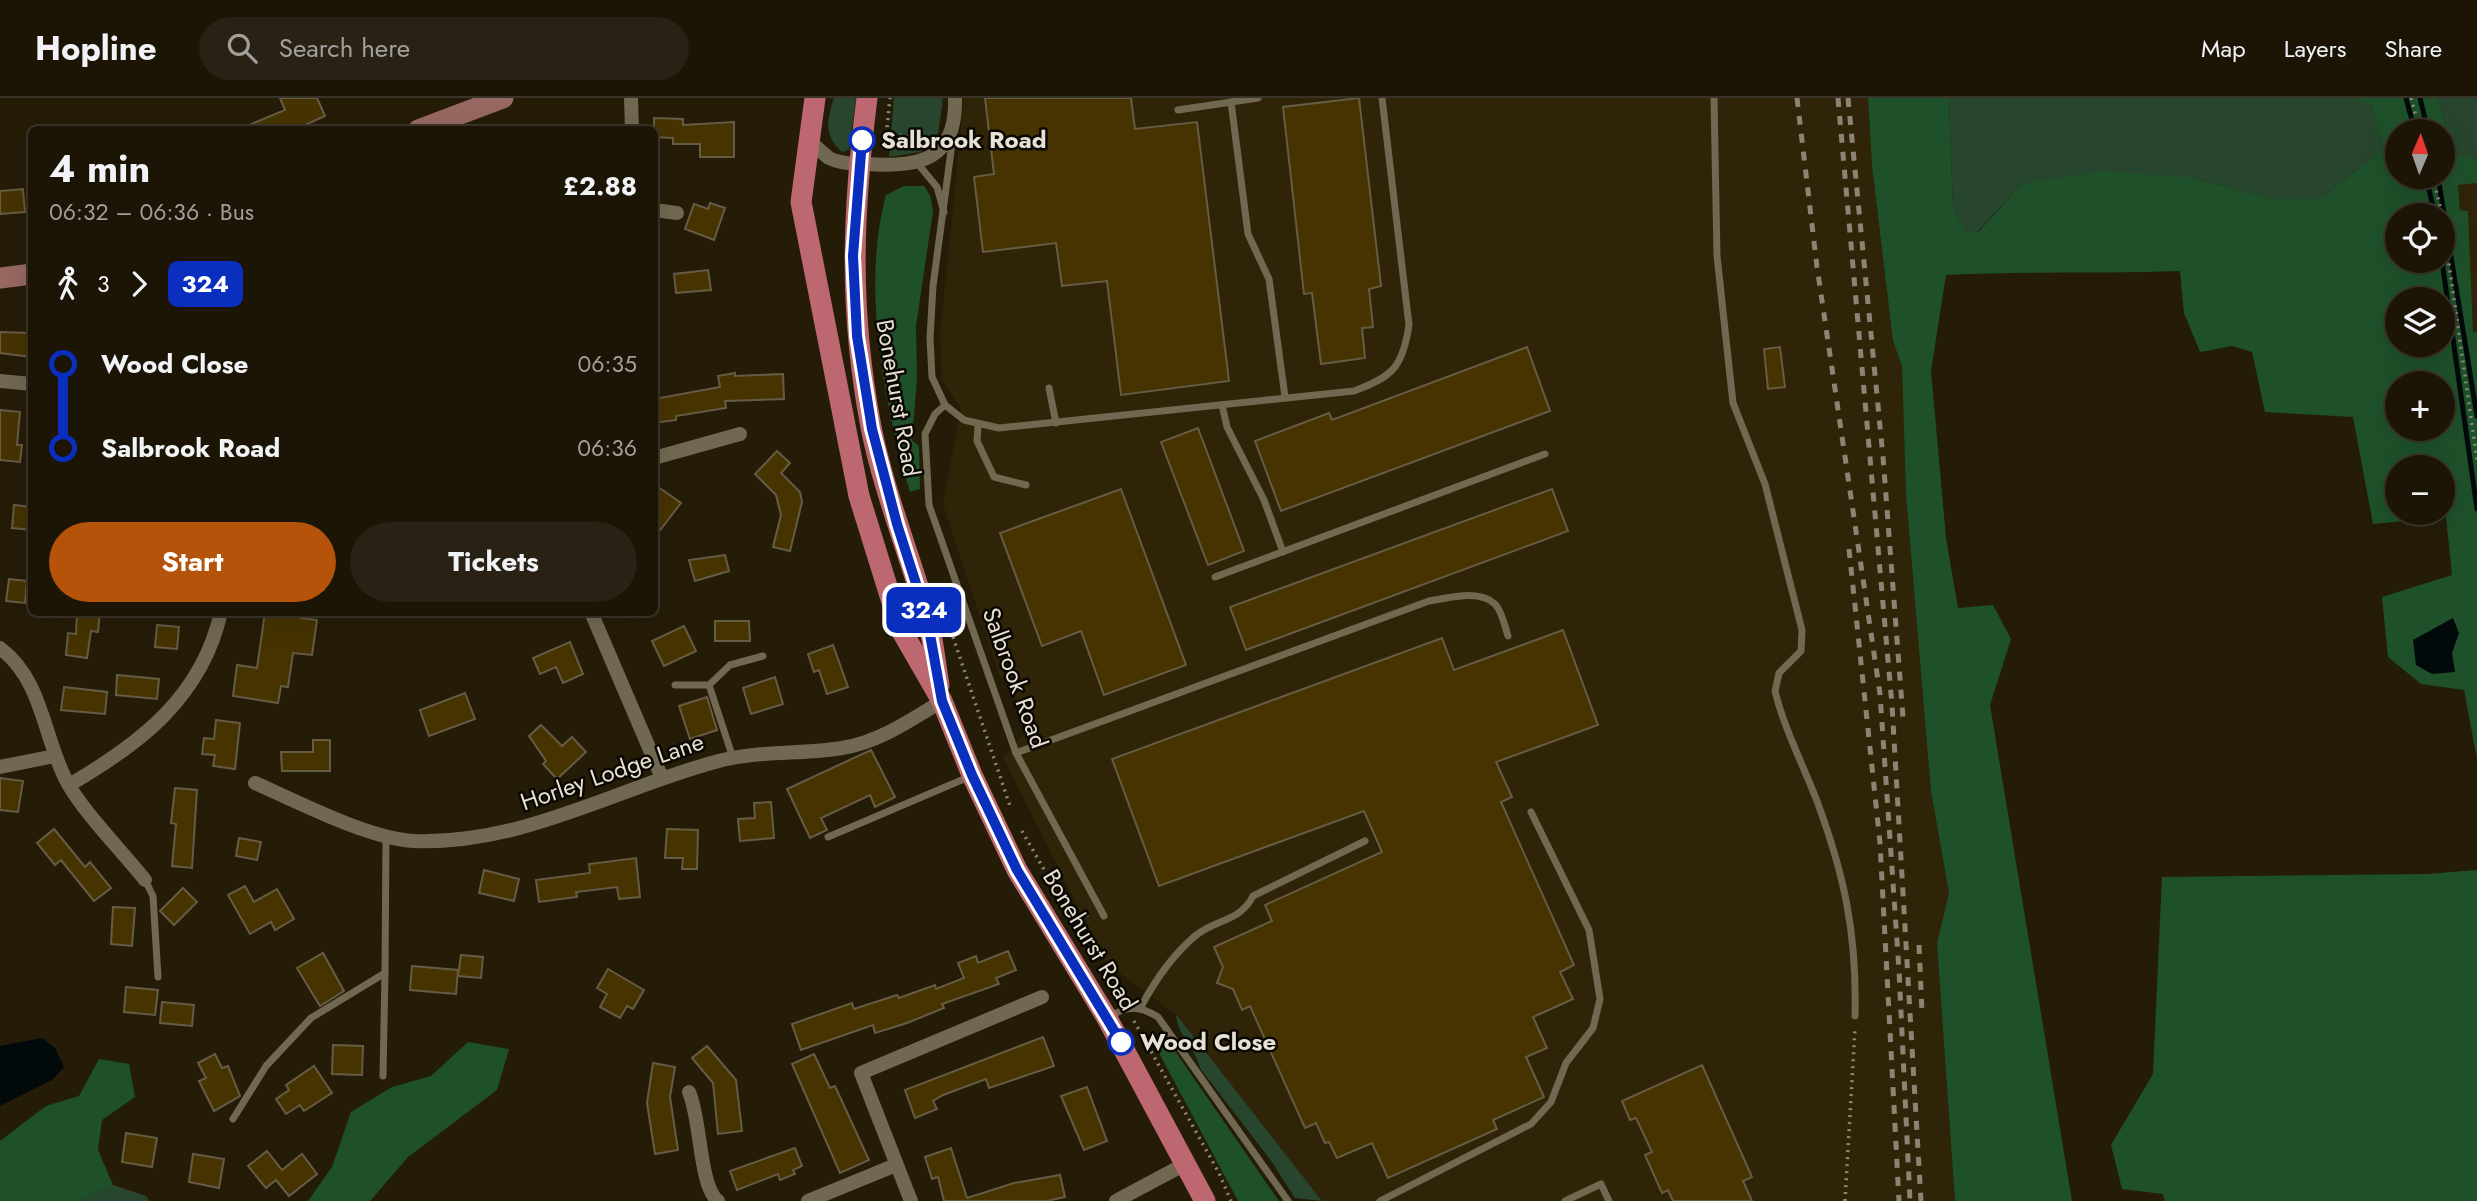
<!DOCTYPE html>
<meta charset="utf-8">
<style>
:root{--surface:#1c1506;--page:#292214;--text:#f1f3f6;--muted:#a09f9b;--line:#3a3428;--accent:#b45309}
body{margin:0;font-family:Jost,sans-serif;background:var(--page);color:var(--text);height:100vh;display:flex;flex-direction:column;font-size:26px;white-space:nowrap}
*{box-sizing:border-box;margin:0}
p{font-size:23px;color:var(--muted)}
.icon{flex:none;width:38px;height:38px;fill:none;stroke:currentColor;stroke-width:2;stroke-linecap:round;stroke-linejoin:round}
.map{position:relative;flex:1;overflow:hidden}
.drawer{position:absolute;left:28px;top:28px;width:630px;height:490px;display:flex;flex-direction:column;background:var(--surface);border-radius:10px;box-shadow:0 7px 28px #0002,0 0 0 2px var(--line)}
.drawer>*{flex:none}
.badge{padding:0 14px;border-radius:10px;font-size:24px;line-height:46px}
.needle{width:46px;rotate:2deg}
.tools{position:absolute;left:2385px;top:21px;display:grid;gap:14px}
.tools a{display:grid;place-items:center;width:70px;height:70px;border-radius:50%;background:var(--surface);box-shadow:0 7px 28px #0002,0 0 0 2px var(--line);font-size:35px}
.map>.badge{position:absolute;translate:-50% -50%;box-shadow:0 0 0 4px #fff}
.legs{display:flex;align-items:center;gap:10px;height:77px;padding:0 21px;font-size:23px}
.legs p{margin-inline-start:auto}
.head{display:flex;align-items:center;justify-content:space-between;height:119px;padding:0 21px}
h1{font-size:38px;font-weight:700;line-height:52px}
.cta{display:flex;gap:14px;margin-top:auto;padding:14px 21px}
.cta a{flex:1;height:80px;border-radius:42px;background:var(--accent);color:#fff;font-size:28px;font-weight:700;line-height:80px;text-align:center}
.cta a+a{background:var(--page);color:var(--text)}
ul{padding:0 21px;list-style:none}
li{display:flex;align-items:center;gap:24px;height:84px;font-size:26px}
li i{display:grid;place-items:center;width:10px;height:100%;margin:0 9px;background:currentColor}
li i::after{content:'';width:18px;height:18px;margin:-9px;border:5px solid;border-radius:50%;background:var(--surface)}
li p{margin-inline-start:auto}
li:first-child i{background:linear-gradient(#0000 50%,currentColor 0)}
li:last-child i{background:linear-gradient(currentColor 50%,#0000 0)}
header{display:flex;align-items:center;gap:42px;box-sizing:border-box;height:98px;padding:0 35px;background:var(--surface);border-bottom:2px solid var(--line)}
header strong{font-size:33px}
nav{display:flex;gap:38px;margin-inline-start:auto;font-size:24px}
.search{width:490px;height:63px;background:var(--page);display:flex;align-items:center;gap:18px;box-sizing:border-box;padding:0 24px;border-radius:38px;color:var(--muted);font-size:26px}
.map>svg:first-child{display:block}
.built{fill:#2f2408}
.green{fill:#28462e}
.forest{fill:#1e512a;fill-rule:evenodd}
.water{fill:#02090b}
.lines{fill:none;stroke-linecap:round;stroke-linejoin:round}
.stream{stroke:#02090b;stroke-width:5}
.building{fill:#463300;stroke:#655c46;stroke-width:2}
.path{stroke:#8e8777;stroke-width:3.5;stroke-dasharray:2 5;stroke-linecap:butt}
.lane{stroke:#716852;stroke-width:7}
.street{stroke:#716852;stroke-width:14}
.secondary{stroke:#976862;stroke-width:21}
.primary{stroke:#bd6871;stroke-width:21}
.rail{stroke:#8b8474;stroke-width:5;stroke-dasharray:9 9;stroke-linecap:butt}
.line-1-casing{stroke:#fff;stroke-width:16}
.line-1{stroke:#0a2ebe;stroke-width:10}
.stop-1-dot{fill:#fff;stroke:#0a2ebe;stroke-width:3.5}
.labels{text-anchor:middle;stroke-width:5;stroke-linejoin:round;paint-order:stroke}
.stop-label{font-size:24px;font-weight:bold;fill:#e6e1d4;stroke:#0b0702;text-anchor:start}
.street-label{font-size:24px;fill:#e6e1d4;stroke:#0b0702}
</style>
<header>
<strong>Hopline</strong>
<div class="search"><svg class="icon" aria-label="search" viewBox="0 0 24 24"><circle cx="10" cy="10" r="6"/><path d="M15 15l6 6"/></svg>Search here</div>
<nav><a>Map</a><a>Layers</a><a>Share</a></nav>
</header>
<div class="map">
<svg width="2477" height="1103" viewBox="0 0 2477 1103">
<rect width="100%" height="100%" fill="#251c08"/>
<g class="built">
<path d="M964 0H1868L1872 68 1893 243 1902 268 1906 397 1931 693 1949 795 1937 845 1955 1103H1322L1176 916 1107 866 1003 660 1030 630 1005 578 1000 579 943 406 961 310 942 283 940 237Z"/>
<path d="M2477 85V234H2473L2468 113 2460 112 2458 87Z"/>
</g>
<g class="green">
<path d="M834 0H856L849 52 842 54C823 37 827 22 834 0Z"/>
<path d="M894 0H943L937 44 920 54 889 59Z"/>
<path d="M1949 0H2353L2371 7 2383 51 2320 101H2271L2193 80 2022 86 1978 133 1967 135 1953 110Z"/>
<path d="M2437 0H2477V61L2455 58Z"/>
<path d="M1176 916 1322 1103 1295 1100 1272 1064 1200 970C1195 950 1176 935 1176 916Z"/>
<path d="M113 1087 146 1098 149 1103H80Z"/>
</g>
<g class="forest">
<path d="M1868 0H1949L1953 110 1967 135 1979 133 2022 86 2103 73 2193 80 2271 101H2320L2383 51 2371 7 2353 0H2437L2455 57 2477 61V85L2458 87 2460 112 2468 113 2473 234H2477V661L2464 592 2421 586 2388 559 2382 499 2452 477 2446 419 2373 426 2353 319 2265 314 2252 254 2232 248 2200 254 2184 215 2180 173C2102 176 2024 173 1946 177L1931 273 1946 440 1958 510 1993 507 2011 541 1990 607 2072 1103H1955L1937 845 1949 795 1931 693 1906 397 1902 268 1893 243 1872 68ZM2398 33H2443V79H2398ZM2398 117H2443V163H2398ZM2398 201H2443V247H2398ZM2398 285H2443V331H2398ZM2398 369H2443V415H2398Z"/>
<path d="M904 88H924L930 97 933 113 916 228 917 280 912 342 919 348 920 391 910 394C884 305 861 188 886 97Z"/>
<path d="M2477 772V1103H2165L2163 1096 2122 1091 2111 1047 2153 976 2162 779 2427 776Z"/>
<path d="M1161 942 1168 943 1279 1103H1238L1158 953Z"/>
<path d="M468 944 509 951 497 992 408 1059 370 1103H308L332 1069 351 1014 392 989 431 978Z"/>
<path d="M99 961 129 966 135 999 102 1022 98 1052 113 1087 80 1103H0V1043L46 1008 79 998Z"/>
</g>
<g class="water">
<path d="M2453 520 2459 535 2452 555 2455 574 2432 576 2416 567 2413 542Z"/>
<path d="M42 940 55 950 64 969 52 982 0 1008V948Z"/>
</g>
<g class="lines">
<g class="stream">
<path d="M2406 0 2415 33"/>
<path d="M2420 0 2428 33"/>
<path d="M2426 79 2435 117"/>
<path d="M2438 79 2477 318"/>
<path d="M2442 163 2477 411"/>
</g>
</g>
<g class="building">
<path d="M280 0H317L325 18 294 32H237L285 12Z"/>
<path d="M985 0H1131L1135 31 1197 24 1229 283 1121 297 1107 183 1062 188 1056 145 983 154 974 79 994 76Z"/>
<path d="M1359 0 1381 188 1369 191 1373 229 1362 230 1365 260 1321 266 1312 195 1304 196 1283 9Z"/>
<path d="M654 20 683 21V27L734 24V59H700V46H673V40L654 39Z"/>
<path d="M23 91 25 114 0 116V93Z"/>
<path d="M710 105 725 110 714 142 685 131 694 106 708 111Z"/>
<path d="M708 172 711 192 676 195 674 176Z"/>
<path d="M0 234 32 235V259L0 255Z"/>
<path d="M1527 249 1550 313 1281 413 1255 343 1329 315 1332 322Z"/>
<path d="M1780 249 1785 289 1768 291 1764 251Z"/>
<path d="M735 275V278L783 276 784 301 725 303 726 310 676 318V322L654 325V301L720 289 718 278Z"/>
<path d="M0 312 20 314 17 347H22L20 364 0 362Z"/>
<path d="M1198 330 1244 453 1208 467 1161 344Z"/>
<path d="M777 353 790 365 781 375 800 394 802 404 790 453 773 449 781 417 776 397 755 376Z"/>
<path d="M654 386 681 405 654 440Z"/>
<path d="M1121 391 1186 567 1104 597 1081 533 1042 548 1000 435Z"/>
<path d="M1552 391 1568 433 1246 552 1230 509Z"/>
<path d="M14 407 32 409V432L12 430Z"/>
<path d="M725 457 729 473 695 483 689 462Z"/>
<path d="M9 481 27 483 25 505 6 503Z"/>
<path d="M77 514H100L98 534 91 533 87 560 66 557 68 535 76 536Z"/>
<path d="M265 514H301L300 520 317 522 312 557 293 555 288 589 281 588 278 605 233 598 237 567 257 570Z"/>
<path d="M715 523H749L750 543H715Z"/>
<path d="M157 527 179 529 177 551 155 549Z"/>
<path d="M684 528 696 553 664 568 652 543Z"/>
<path d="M1563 532 1598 627 1496 664 1512 699 1501 704 1574 867 1560 874 1573 901 1533 919 1547 950 1526 959 1544 999 1493 1022 1497 1031 1388 1080 1372 1045 1337 1060 1329 1044 1325 1045 1316 1025 1305 1030 1250 908 1242 912 1233 891 1217 885 1223 869 1214 849 1272 823 1265 807 1382 754 1364 713 1159 788 1112 661 1442 540 1454 572Z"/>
<path d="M570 544 583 576 563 585 556 569 540 576 533 560Z"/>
<path d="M833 547 848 589 827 596 819 572 814 574 808 556Z"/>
<path d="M117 577 159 581 157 601 116 597Z"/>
<path d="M775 579 783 606 751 616 743 590Z"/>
<path d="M64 589 107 594 105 616 61 612Z"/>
<path d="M465 595 475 621 429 638 420 612Z"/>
<path d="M707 599 717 632 690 641 679 608Z"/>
<path d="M216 622 240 625 235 671 213 668 215 657 202 656 204 640 214 641Z"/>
<path d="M541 627 562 648 572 639 586 654 557 681 543 666 546 663 529 638Z"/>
<path d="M313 642H330V673H282L281 654H313Z"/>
<path d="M871 652 895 699 875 709 870 697 821 720 827 732 810 740 787 691Z"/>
<path d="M0 680 23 683 18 714 0 712Z"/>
<path d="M175 690 197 692 192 770 172 768 176 726 171 725Z"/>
<path d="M771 704 774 740 740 743 738 721 755 720 754 705Z"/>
<path d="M54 731 85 769 90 764 111 790 94 803 61 762 55 767 37 745Z"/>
<path d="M667 731 698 732 697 771H682L683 760H665Z"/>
<path d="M239 740 261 744 257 762 236 758Z"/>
<path d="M636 760 640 799 619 801 617 789 576 794 577 799 539 804 536 782 590 775 589 766Z"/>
<path d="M484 772 519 781 514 803 479 795Z"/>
<path d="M245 788 254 804 277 791 294 821 275 832 271 824 250 836 228 797Z"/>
<path d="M183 790 197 804 174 827 160 813Z"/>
<path d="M113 809 135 810 132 848 111 846Z"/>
<path d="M1008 853 1016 872 996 880 999 886 942 906 944 910 907 925 875 935 873 927 801 952 792 926 852 905 854 911 897 897 899 900 935 887 936 891 964 880 958 865 976 858 978 865Z"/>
<path d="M323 855 344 893 320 908 297 870Z"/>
<path d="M461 857 483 859 481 880 458 878Z"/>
<path d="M412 868 458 872 456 896 410 892Z"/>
<path d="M608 871 644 892 633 911 627 908 620 920 600 909 607 896 597 890Z"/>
<path d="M126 889 158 892 155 917 124 914Z"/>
<path d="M162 904 194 907 192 928 160 925Z"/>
<path d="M1043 939 1054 968 989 990 986 981 943 997 933 1003 937 1011 915 1020 905 992Z"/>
<path d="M333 947 363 948 362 977 332 976Z"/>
<path d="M707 948 736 982 742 1033 718 1036 713 985 692 960Z"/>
<path d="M215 956 222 970 228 968 240 998 214 1013 199 983 206 980 198 965Z"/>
<path d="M814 956 830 990 835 988 869 1062 840 1075 792 966Z"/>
<path d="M653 965 675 969 670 999 678 1052 655 1056 647 1005Z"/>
<path d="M1702 967 1752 1079 1743 1083 1752 1103H1673L1668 1092 1662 1095 1645 1057 1652 1054 1636 1020 1630 1022 1622 1003Z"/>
<path d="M314 968 332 995 304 1013 300 1007 286 1016 276 1001 289 992 286 987Z"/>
<path d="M1087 989 1107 1043 1084 1052 1061 998Z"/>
<path d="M126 1035 157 1040 152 1069 122 1064Z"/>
<path d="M795 1050 802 1068 793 1072 795 1076 780 1082 778 1076 737 1092 730 1073Z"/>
<path d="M951 1050 967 1100 1014 1085 1060 1077 1065 1099 1047 1103H944L938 1079 932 1081 925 1059Z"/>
<path d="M267 1053 282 1072 302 1056 317 1076 289 1098 276 1082 266 1090 248 1068Z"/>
<path d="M193 1056 224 1061 219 1090 189 1084Z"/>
</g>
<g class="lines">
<g class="path">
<path d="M2411 0 2420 33"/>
<path d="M886 36 926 41"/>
<path d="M885 50 890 0"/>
<path d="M2433 79 2442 117"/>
<path d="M2443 124 2477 362"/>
<path d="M953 539 1011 711"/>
<path d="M1022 733 1074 824"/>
<path d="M1074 824 1091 815"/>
<path d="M1134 923 1219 1075 1231 1103"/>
<path d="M1845 1103 1855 931"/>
</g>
<g class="lane">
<path d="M1714 0 1717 158 1733 305 1765 386 1802 532 1801 553 1779 575 1775 593C1784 630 1803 667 1817 703 1845 779 1857 837 1855 918"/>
<path d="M1231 4 1248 136 1269 181 1285 299"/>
<path d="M1178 12 1258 0"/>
<path d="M953 38 933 188 930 240 932 279 945 307 935 316 925 336 929 407 1016 655 1104 818"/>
<path d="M918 66 937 89 944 114"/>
<path d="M1049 290 1056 325"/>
<path d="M945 307 964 322 999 330 1354 293C1393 279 1403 268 1409 227L1382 0"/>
<path d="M1222 307 1227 329 1264 402 1283 454"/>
<path d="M978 328 977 343 994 379 1026 387"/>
<path d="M1215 479 1545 356"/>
<path d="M539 516 545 514"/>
<path d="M675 587H709"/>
<path d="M1016 655 1429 503C1449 500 1479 491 1495 506 1502 513 1505 529 1508 538"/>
<path d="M733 660 709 587 730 567 763 558"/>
<path d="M828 739 971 678"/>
<path d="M145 782 153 798 158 879"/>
<path d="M1141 909C1154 884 1173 857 1195 838 1215 821 1240 824 1253 798L1365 743"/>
<path d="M1108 919C1128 908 1138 907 1158 919L1288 1103"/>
<path d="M383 978 385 875"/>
<path d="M233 1021 266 968 311 920 385 875 386 738"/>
<path d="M1380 1103 1531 1026 1551 1004 1566 965 1593 930 1600 901 1589 832 1531 714"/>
<path d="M1565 1103 1601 1086 1609 1103"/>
</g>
<g class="street">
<path d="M631 0 632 32"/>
<path d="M808 42C815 47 822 55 829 60 838 65 856 66 867 66 919 70 957 62 955 0"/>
<path d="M654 112 677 115"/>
<path d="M0 283 32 286"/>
<path d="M654 360 740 336"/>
<path d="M591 514 662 680"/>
<path d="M0 550C43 582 43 639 67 684 84 715 122 753 145 782"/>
<path d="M0 669 55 658"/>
<path d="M255 685C298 704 369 741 414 743 522 747 615 691 715 664 757 652 800 657 842 650 879 644 911 622 942 603"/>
<path d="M69 687C140 646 202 599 221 514"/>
<path d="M689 994C701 1020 699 1088 718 1103"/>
<path d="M808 1103 896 1067"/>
<path d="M911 1103 861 975 1042 899"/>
<path d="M1116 1103 1187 1065"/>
</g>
<g class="secondary">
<path d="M418 32 503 0"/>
<path d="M0 180 32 176"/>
</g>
<g class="primary">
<path d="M815 0 801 104 859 398 900 530 942 603 972 677 1017 772 1107 920 1205 1103"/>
<path d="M867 0C852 118 849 212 871 329 884 394 909 455 927 518 933 540 935 564 939 587"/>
</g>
<g class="rail">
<path d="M1797 0 1817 169 1880 596 1899 872 1910 1103"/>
<path d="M1838 0 1892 607 1921 1103"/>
<path d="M1848 0 1883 359 1903 620"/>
<path d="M1849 451 1880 745 1899 1103"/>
<path d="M1919 847 1922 914"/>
</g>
</g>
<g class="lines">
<defs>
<path id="line-1" d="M862 42 853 158 857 238 872 331 897 426 927 520 942 603 972 677 1017 772 1121 944"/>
</defs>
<use href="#line-1" class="line-1-casing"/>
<use href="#line-1" class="line-1"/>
</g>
<g class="stop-1-dot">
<circle cx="862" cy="42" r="12"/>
<circle cx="1121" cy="944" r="12"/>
</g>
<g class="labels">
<g class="stop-label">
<text x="881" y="50">Salbrook Road</text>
<text x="1140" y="952">Wood Close</text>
</g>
<g class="street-label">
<text transform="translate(898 300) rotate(80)" y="8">Bonehurst Road</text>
<text transform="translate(1015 580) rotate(70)" y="8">Salbrook Road</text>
<text transform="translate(612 674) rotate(-19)" y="8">Horley Lodge Lane</text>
<text transform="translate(1090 842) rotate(59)" y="8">Bonehurst Road</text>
</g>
</g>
</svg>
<div class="tools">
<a><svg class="needle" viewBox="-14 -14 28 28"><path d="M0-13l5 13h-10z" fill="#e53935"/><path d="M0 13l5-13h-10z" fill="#a09f9b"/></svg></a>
<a><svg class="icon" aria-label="locate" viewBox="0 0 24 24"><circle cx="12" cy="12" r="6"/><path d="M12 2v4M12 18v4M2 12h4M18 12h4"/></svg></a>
<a><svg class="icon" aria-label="layers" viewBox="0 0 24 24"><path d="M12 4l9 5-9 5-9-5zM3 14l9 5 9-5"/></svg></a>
<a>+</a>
<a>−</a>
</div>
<b class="badge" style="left:924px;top:512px;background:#0a2ebe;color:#fff">324</b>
<section class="drawer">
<div class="head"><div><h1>4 min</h1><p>06:32 – 06:36 · Bus</p></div><b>£2.88</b></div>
<div class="legs"><svg class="icon" aria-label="walk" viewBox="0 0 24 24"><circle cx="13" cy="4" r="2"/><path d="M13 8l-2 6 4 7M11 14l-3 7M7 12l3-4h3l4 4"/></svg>3<svg class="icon" aria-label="forward" viewBox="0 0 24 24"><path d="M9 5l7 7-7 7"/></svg><b class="badge" style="background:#0a2ebe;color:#fff">324</b></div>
<ul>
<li><i style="color:#0a2ebe"></i><b>Wood Close</b><p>06:35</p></li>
<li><i style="color:#0a2ebe"></i><b>Salbrook Road</b><p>06:36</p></li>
</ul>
<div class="cta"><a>Start</a><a>Tickets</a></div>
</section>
</div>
